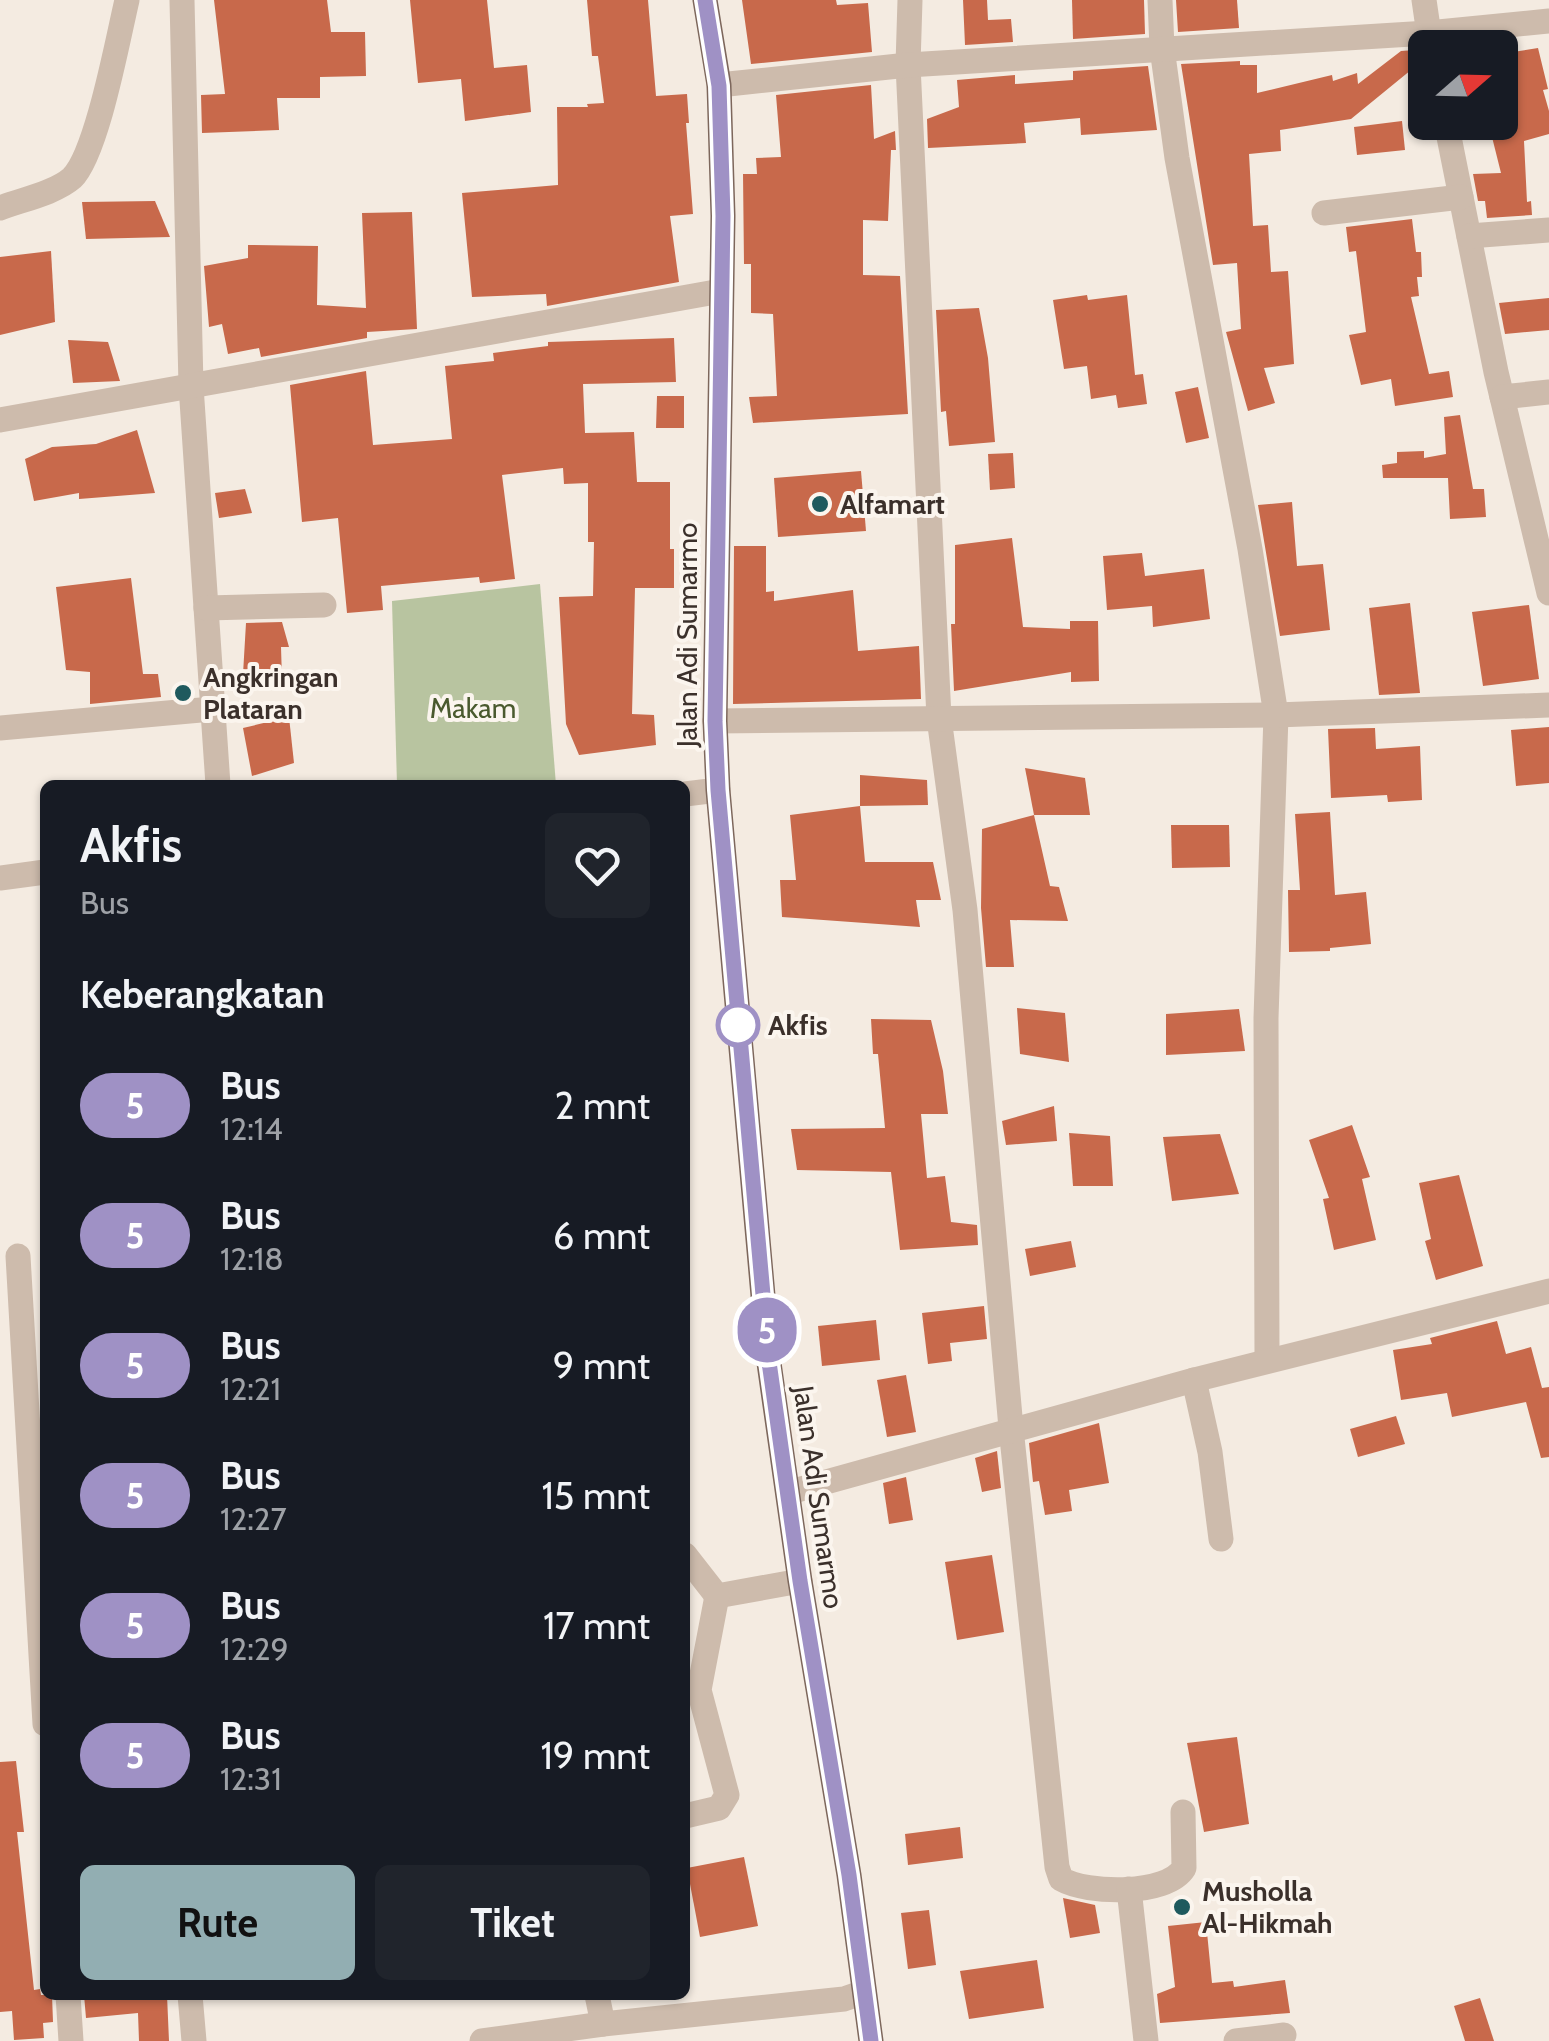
<!DOCTYPE html>
<html lang="id">
<style>
:root{--surface:#171b24;--page:#20242c;--text:#f1f3f6;--muted:#9ea1a6;--accent:#92aeb2}
body{margin:0;font-family:Cabin,sans-serif;background:var(--page);color:var(--text);height:100vh;display:flex;flex-direction:column;font-size:38px;white-space:nowrap}
*{box-sizing:border-box;margin:0}
p{font-size:32px;color:var(--muted)}
.icon{flex:none;width:55px;height:55px;fill:none;stroke:currentColor;stroke-width:2;stroke-linecap:round;stroke-linejoin:round}
.map{position:relative;flex:1;overflow:hidden}
.sheet{position:absolute;left:40px;top:780px;width:650px;height:1220px;display:flex;flex-direction:column;background:var(--surface);border-radius:15px;box-shadow:0 2px 8px #0004}
.sheet>*{flex:none}
.badge{padding:0 20px;border-radius:32px;font-size:35px;line-height:65px}
.needle{width:65px;rotate:70deg}
.controls{position:absolute;left:1408px;top:30px;display:grid;gap:20px}
.controls a{display:grid;place-items:center;width:110px;height:110px;border-radius:15px;background:var(--surface);box-shadow:0 2px 8px #0004;font-size:50px}
.map>.badge{position:absolute;translate:-50% -50%;box-shadow:0 0 0 5px #fff}
h2{padding:0 40px;font-size:38px;line-height:90px}
.round{display:grid;place-items:center;flex:none;width:105px;height:105px;border-radius:15px;background:var(--page)}
.summary{display:flex;align-items:center;justify-content:space-between;height:170px;padding:0 40px}
h1{font-size:48px;font-weight:700;line-height:75px}
.button{display:flex;gap:20px;margin-top:auto;padding:20px 40px}
.button a{flex:1;height:115px;border-radius:15px;background:var(--accent);color:#111;font-size:40px;font-weight:700;line-height:115px;text-align:center}
.button a+a{background:var(--page);color:var(--text)}
ul{padding:0;list-style:none}
li{display:flex;align-items:center;gap:30px;height:130px;padding:0 40px}
li div{flex:1}
li b{display:block;font-size:38px}
li em{font-style:normal}
li .badge{min-width:110px;font-weight:700;text-align:center}
.map>svg:first-child{display:block}
.green{fill:#b8c4a0}
.building{fill:#c8694b}
.lines{fill:none;stroke-linecap:round;stroke-linejoin:round}
.minor{stroke:#cdbbac;stroke-width:25}
.major{stroke:#7d675c;stroke-width:25}
.line-casing{stroke:#fff;stroke-width:22}
.line{stroke:#9f91c5;stroke-width:15}
.poi-dot{fill:#1f5a5e;stroke:#fbf5ee;stroke-width:4}
.stop-dot{fill:#fff;stroke:#9f91c5;stroke-width:5}
.labels{text-anchor:middle;stroke-width:8;stroke-linejoin:round;paint-order:stroke}
.poi-label{font-size:28px;font-weight:bold;fill:#3b302b;stroke:#fbf5ee;text-anchor:start}
.street-label{font-size:28px;fill:#3b302b;stroke:#fbf5ee}
.park-label{font-size:28px;fill:#4a5a2e;stroke:#fbf5ee}
.stop-label{font-size:28px;font-weight:bold;fill:#3b302b;stroke:#fbf5ee;text-anchor:start}
</style>
<div class="map">
<svg width="1549" height="2041" viewBox="0 0 1549 2041">
<rect width="100%" height="100%" fill="#f4ebe1"/>
<path class="green" d="M540 584 556 785H397L392 601Z"/>
<g class="building">
<path d="M214 0H327L331 32H365L366 76 320 77V98H277L279 130 202 133 201 95 225 94Z"/>
<path d="M410 0H487L494 68 527 65 531 112 465 121 461 79 418 83Z"/>
<path d="M587 0H648L656 96 687 94 689 123H686L693 214 670 216 679 282 547 306 546 294 472 297 462 193 558 185 557 107H588L587 104 604 103 598 56H592Z"/>
<path d="M742 0H836L837 5 868 3 872 52 751 64Z"/>
<path d="M963 0H987L988 20 1011 19 1013 42 965 45Z"/>
<path d="M1072 0H1144L1145 34 1073 39Z"/>
<path d="M1176 0H1237L1239 28 1178 32Z"/>
<path d="M1538 48 1548 89 1543 90 1549 111V134L1524 141 1527 202 1531 201 1532 215 1487 218 1485 201H1478L1473 174 1501 173 1489 125 1500 122V54Z"/>
<path d="M1415 50 1422 61 1351 119 1280 130 1281 151 1249 154 1253 226 1268 225 1271 272 1288 271 1294 364 1264 368 1275 403 1248 411 1226 332 1241 329 1237 263 1213 265 1181 64 1240 61V65H1257V93L1332 75 1333 81 1357 73 1358 84 1401 51Z"/>
<path d="M1148 66 1157 130 1081 135 1080 118 1024 123 1026 143 928 148 927 119 959 107 957 80 1015 75V84L1073 80V71Z"/>
<path d="M871 85 874 139 895 131 896 150H891L888 221 863 220V275L900 276 908 414 753 423 749 397 777 396 773 314 751 313V264H744L743 174H757L756 158 781 157 776 95Z"/>
<path d="M1402 121 1405 150 1357 155 1354 127Z"/>
<path d="M155 201 170 237 86 239 82 202Z"/>
<path d="M412 212 417 329 367 332V338L261 357 259 348 228 354 222 324 209 327 204 266 248 258V245L318 246 317 305 366 308 362 213Z"/>
<path d="M1412 219 1416 252H1421L1422 277H1417L1419 296 1411 297 1429 374 1449 371 1453 397 1395 406 1391 379 1361 385 1349 335 1366 332 1356 251 1349 252 1346 227Z"/>
<path d="M51 251 55 322 0 335V257Z"/>
<path d="M1087 295 1088 300 1127 295 1135 375 1143 374 1147 404 1118 408 1116 395 1091 399 1087 366 1064 369 1053 300Z"/>
<path d="M1549 298V330L1505 334 1499 303Z"/>
<path d="M979 308 988 358 995 442 949 446 946 411 941 412 936 310Z"/>
<path d="M674 338 676 382 583 384 585 433 634 432 637 482H670V549H674V588H635L632 714 654 715 656 745 579 755 566 724 559 597 593 596 594 542H588V483L564 484 563 468 502 475 515 579 480 583 479 577 381 586 383 610 347 613 338 518 302 522 290 385 366 371 373 445 452 439 445 366 494 361 493 353 548 346V342Z"/>
<path d="M68 340 108 342 120 381 73 383Z"/>
<path d="M1198 387 1209 438 1186 443 1175 392Z"/>
<path d="M657 396H684V428H656Z"/>
<path d="M1460 415 1473 489H1484L1486 517 1450 519 1448 478H1383L1382 465 1397 463V452L1424 451V458L1446 454 1444 417Z"/>
<path d="M137 430 155 493 79 499V493L34 501 25 459 52 447 96 444Z"/>
<path d="M1013 453 1015 488 990 490 988 454Z"/>
<path d="M861 471 866 531 778 537 774 478Z"/>
<path d="M245 489 252 513 219 518 215 493Z"/>
<path d="M1292 502 1297 566 1323 564 1330 630 1280 636 1258 505Z"/>
<path d="M1012 538 1023 627 1070 629V621H1098L1099 681 1071 682V672L954 691 951 624H955V545Z"/>
<path d="M734 546H766V592L774 591V601L853 590 858 651 919 646 921 699 733 704Z"/>
<path d="M1142 553 1145 576 1204 569 1210 619 1153 627 1152 606 1107 610 1103 556Z"/>
<path d="M131 578 143 674H158L161 697 90 704V672L66 670 56 587Z"/>
<path d="M1410 603 1420 693 1379 695 1369 608Z"/>
<path d="M1529 605 1539 679 1483 686 1472 612Z"/>
<path d="M282 622 289 647H281L282 679 243 674 246 623Z"/>
<path d="M289 717 294 763 252 776 243 728Z"/>
<path d="M1549 727V783L1516 786 1511 730Z"/>
<path d="M1375 728 1376 749 1420 746 1422 800 1388 802 1387 795 1331 798 1328 729Z"/>
<path d="M1025 768 1085 778 1090 815H1034Z"/>
<path d="M860 775 927 780 928 805 860 806Z"/>
<path d="M860 806 865 862H933L941 900H916L920 927 782 917 780 880H796L790 815Z"/>
<path d="M1330 812 1335 895 1366 892 1371 944 1330 948V951L1289 952 1288 890H1300L1295 814Z"/>
<path d="M1034 815 1050 886 1059 887 1068 921 1010 920 1014 967H986L981 908 982 829Z"/>
<path d="M1171 825H1229L1230 867 1172 868Z"/>
<path d="M1017 1008 1065 1013 1069 1062 1020 1054Z"/>
<path d="M1239 1009 1245 1051 1166 1055V1014Z"/>
<path d="M871 1019 931 1020 943 1071 948 1114H921L927 1178 945 1176 951 1222 977 1225 978 1245 900 1250 891 1172 797 1170 791 1129 885 1128 878 1054H873Z"/>
<path d="M1054 1106 1057 1141 1006 1145 1002 1121Z"/>
<path d="M1352 1125 1370 1177 1362 1179 1376 1240 1334 1250 1323 1199 1329 1198 1309 1140Z"/>
<path d="M1069 1133 1110 1136 1113 1186H1073Z"/>
<path d="M1220 1134 1239 1194 1172 1201 1163 1137Z"/>
<path d="M1459 1175 1483 1266 1436 1280 1425 1241 1431 1239 1419 1183Z"/>
<path d="M1071 1241 1076 1267 1030 1276 1025 1249Z"/>
<path d="M984 1306 987 1339 950 1343 952 1361 928 1364 922 1313Z"/>
<path d="M876 1320 880 1360 822 1366 818 1326Z"/>
<path d="M1497 1321 1506 1354 1531 1347 1542 1388 1549 1387V1457L1541 1458 1526 1402 1452 1417 1447 1393 1401 1400 1393 1350 1432 1344 1430 1338Z"/>
<path d="M906 1375 916 1432 887 1437 877 1380Z"/>
<path d="M1396 1416 1405 1444 1358 1457 1350 1429Z"/>
<path d="M1099 1423 1109 1483 1069 1490 1072 1511 1045 1515 1039 1481 1033 1482 1029 1443Z"/>
<path d="M997 1451 1001 1488 982 1492 975 1458Z"/>
<path d="M906 1477 913 1520 889 1524 883 1483Z"/>
<path d="M992 1555 1004 1632 957 1640 945 1562Z"/>
<path d="M1237 1737 1249 1824 1204 1832 1187 1743Z"/>
<path d="M16 1761 24 1832H17L34 1990 40 1989 41 1995H52L53 2022 43 2023 44 2038 14 2040 12 2011 0 2012V1762Z"/>
<path d="M960 1827 963 1858 908 1865 905 1834Z"/>
<path d="M744 1857 758 1926 700 1937 687 1868Z"/>
<path d="M1063 1898 1095 1905 1100 1933 1070 1938Z"/>
<path d="M929 1910 936 1965 908 1969 901 1913Z"/>
<path d="M1206 1922 1212 1983 1233 1981 1234 1987 1285 1980 1290 2013 1160 2023 1157 1994 1175 1987 1168 1926Z"/>
<path d="M1037 1960 1044 2008 969 2019 960 1971Z"/>
<path d="M84 1995H167L169 2041H139L138 2013 86 2018Z"/>
<path d="M1480 1998 1494 2041H1465L1454 2006Z"/>
</g>
<g class="lines">
<g class="minor">
<path d="M182 0 191 386 218 785"/>
<path d="M910 0 908 65 939 718 965 910 1011 1428 1057 1867 1061 1879C1087 1894 1167 1896 1184 1868L1183 1812"/>
<path d="M1160 0 1162 48 1177 158 1250 549 1276 715 1266 1018 1267 1360"/>
<path d="M1424 0 1431 48"/>
<path d="M719 85 908 65 1428 33 1549 21"/>
<path d="M1446 122 1496 372 1549 593"/>
<path d="M0 208C21 200 55 193 72 178 97 154 118 38 127 0"/>
<path d="M1324 213 1461 197"/>
<path d="M1469 236 1549 230"/>
<path d="M1502 397 1549 392"/>
<path d="M0 420 721 291"/>
<path d="M206 608 324 605"/>
<path d="M715 721 1276 715 1549 705"/>
<path d="M0 728 212 709"/>
<path d="M685 794 718 790"/>
<path d="M0 878 45 872"/>
<path d="M18 1256 45 1724"/>
<path d="M1194 1380 1210 1452 1221 1539"/>
<path d="M790 1492 1194 1380 1549 1291"/>
<path d="M685 1555 717 1596 800 1581"/>
<path d="M685 1816 719 1808 727 1795 699 1690 717 1596"/>
<path d="M1129 1889 1146 2041"/>
<path d="M68 1995 71 2041"/>
<path d="M190 1995 194 2041"/>
<path d="M597 1995 603 2024"/>
<path d="M482 2041 603 2024 844 1999 864 1992"/>
<path d="M1236 2041 1284 2035"/>
</g>
<path class="major" d="M705 0 719 85 723 216 715 721 718 790 769 1363 800 1581 849 1875 871 2041"/>
</g>
<g class="lines">
<defs>
<path id="line" d="M705 0 719 86 723 216 715 721 718 790 769 1362 800 1581 849 1875 871 2041"/>
</defs>
<use href="#line" class="line-casing"/>
<use href="#line" class="line"/>
</g>
<g class="poi-dot">
<circle cx="820" cy="504" r="10"/>
<circle cx="183" cy="693" r="10"/>
<circle cx="1182" cy="1907" r="10"/>
</g>
<circle class="stop-dot" cx="738" cy="1025" r="20"/>
<g class="labels">
<g class="poi-label">
<text x="840" y="514">Alfamart</text>
<text x="203" y="687">Angkringan<tspan x="203" dy="32">Plataran</tspan></text>
<text x="1202" y="1901">Musholla<tspan x="1202" dy="32">Al-Hikmah</tspan></text>
</g>
<g class="street-label">
<text transform="translate(687 635) rotate(-90)" y="10">Jalan Adi Sumarmo</text>
<text transform="translate(819 1497) rotate(82)" y="10">Jalan Adi Sumarmo</text>
</g>
<g class="park-label">
<text x="473" y="718">Makam</text>
</g>
<g class="stop-label">
<text x="768" y="1035">Akfis</text>
</g>
</g>
</svg>
<div class="controls">
<a><svg class="needle" viewBox="-14 -14 28 28"><path d="M0-13l5 13h-10z" fill="#e53935"/><path d="M0 13l5-13h-10z" fill="#9ea1a6"/></svg></a>
</div>
<b class="badge" style="left:767px;top:1330px;background:#9f91c5;color:#fff">5</b>
<section class="sheet">
<div class="summary"><div><h1>Akfis</h1><p>Bus</p></div><a class="round"><svg class="icon" aria-label="heart" viewBox="0 0 24 24"><path d="M12 20l-8-8c-3-5 5-10 8-4 3-6 11-1 8 4z"/></svg></a></div>
<h2>Keberangkatan</h2>
<ul>
<li><span class="badge" style="background:#9f91c5;color:#fff">5</span><div><b>Bus</b><p>12:14</p></div><em>2 mnt</em></li>
<li><span class="badge" style="background:#9f91c5;color:#fff">5</span><div><b>Bus</b><p>12:18</p></div><em>6 mnt</em></li>
<li><span class="badge" style="background:#9f91c5;color:#fff">5</span><div><b>Bus</b><p>12:21</p></div><em>9 mnt</em></li>
<li><span class="badge" style="background:#9f91c5;color:#fff">5</span><div><b>Bus</b><p>12:27</p></div><em>15 mnt</em></li>
<li><span class="badge" style="background:#9f91c5;color:#fff">5</span><div><b>Bus</b><p>12:29</p></div><em>17 mnt</em></li>
<li><span class="badge" style="background:#9f91c5;color:#fff">5</span><div><b>Bus</b><p>12:31</p></div><em>19 mnt</em></li>
</ul>
<div class="button"><a>Rute</a><a>Tiket</a></div>
</section>
</div>
